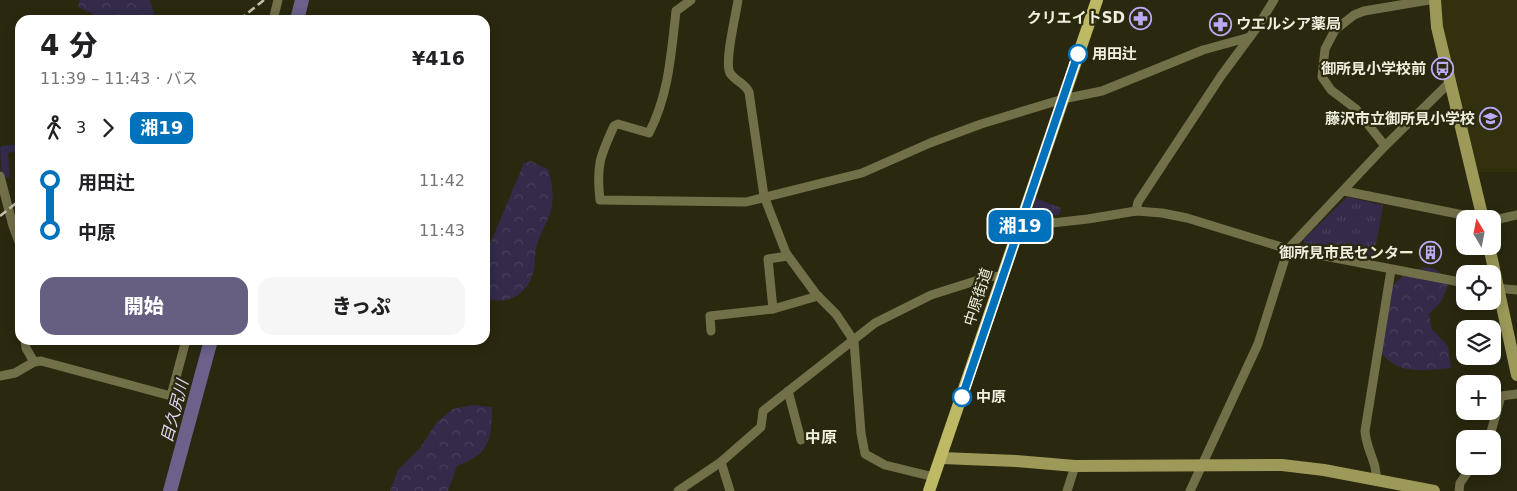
<!DOCTYPE html>
<html lang="ja">
<meta charset="utf-8">
<style>
:root{--surface:#fff;--page:#f6f6f6;--text:#202124;--muted:#757577;--accent:#665f82}
body{margin:0;font-family:"DejaVu Sans","Noto Sans JP",sans-serif;background:var(--page);color:var(--text);height:100vh;display:flex;flex-direction:column;font-size:19px;white-space:nowrap}
*{box-sizing:border-box;margin:0}
p{font-size:16px;color:var(--muted)}
.icon{flex:none;width:28px;height:28px;fill:none;stroke:currentColor;stroke-width:2;stroke-linecap:round;stroke-linejoin:round}
.map{position:relative;flex:1;overflow:hidden}
.side{position:absolute;left:15px;top:15px;width:475px;height:330px;display:flex;flex-direction:column;background:var(--surface);border-radius:15px;box-shadow:0 2px 12px #0003}
.side>*{flex:none}
.badge{padding:0 10px;border-radius:8px;font-size:18px;line-height:32px}
.needle{width:32px;rotate:350deg}
.tools{position:absolute;left:1456px;top:210px;display:grid;gap:10px}
.tools a{display:grid;place-items:center;width:45px;height:45px;border-radius:10px;background:var(--surface);box-shadow:0 2px 12px #0003;font-size:25px}
.map>.badge{position:absolute;translate:-50% -50%;box-shadow:0 0 0 2px #fff}
.legs{display:flex;align-items:center;gap:8px;height:55px;padding:0 25px;font-size:16px}
.legs p{margin-inline-start:auto}
.head{display:flex;align-items:center;justify-content:space-between;height:85px;padding:0 25px}
h1{font-size:28px;font-weight:800;line-height:38px}
.button{display:flex;gap:10px;margin-top:auto;padding:10px 25px}
.button a{flex:1;height:58px;border-radius:15px;background:var(--accent);color:#fff;font-size:20px;font-weight:800;line-height:58px;text-align:center}
.button a+a{background:var(--page);color:var(--text)}
ul{padding:0 25px;list-style:none}
li{display:flex;align-items:center;gap:18px;height:50px;font-size:19px}
li i{display:grid;place-items:center;width:8px;height:100%;margin:0 6px;background:currentColor}
li i::after{content:'';width:12px;height:12px;margin:-6px;border:4px solid;border-radius:50%;background:var(--surface)}
li p{margin-inline-start:auto}
li:first-child i{background:linear-gradient(#0000 50%,currentColor 0)}
li:last-child i{background:linear-gradient(currentColor 50%,#0000 0)}
.map>svg:first-child{display:block}
.built{fill:#32300d}
.green{fill:#332b49}
.forest{fill:url(#forest-crowns)}
.park{fill:url(#park-tufts)}
.lines{fill:none;stroke-linecap:round;stroke-linejoin:round}
.river{stroke:#6b618b;stroke-width:14}
.street{stroke:#727049;stroke-width:9}
.secondary{stroke:#9c9959;stroke-width:12}
.primary{stroke:#bdb964;stroke-width:12}
.rail{stroke:#c2c2ae;stroke-width:2.5;stroke-dasharray:8 4;stroke-linecap:butt}
.line-1-casing{stroke:#fff;stroke-width:11}
.line-1{stroke:#0072bc;stroke-width:8}
.stop-1-dot{fill:#fff;stroke:#0072bc;stroke-width:2.5}
.labels{text-anchor:middle;stroke-width:4.5;stroke-linejoin:round;paint-order:stroke}
.poi-label{font-size:15px;font-weight:bold;fill:#efefde;stroke:#2a280e;text-anchor:end}
.stop-label{font-size:15px;font-weight:bold;fill:#efefde;stroke:#2a280e;text-anchor:start}
.street-label{font-size:15px;fill:#efefde;stroke:#2a280e}
.water-label{font-size:16px;font-style:italic;fill:#ddd8f4;stroke:#2a280e}
.neighbourhood-label{font-size:16px;font-weight:bold;fill:#efefde;stroke:#2a280e}
</style>
<div class="map">
<svg width="1517" height="491" viewBox="0 0 1517 491">
<defs>
<pattern id="forest-crowns" width="20" height="18" patternUnits="userSpaceOnUse" patternTransform="scale(1.25)"><rect width="20" height="18" fill="#332b49"/><path d="M2 6a3 3 0 1 1 6 0M12 15a3 3 0 1 1 6 0" fill="none" stroke="#47405a"/></pattern>
<pattern id="park-tufts" width="24" height="20" patternUnits="userSpaceOnUse" patternTransform="scale(1.25)"><rect width="24" height="20" fill="#332b49"/><path d="M3 7l-1-3M5 7V3M7 7l1-3M15 17l-1-3M17 17v-4M19 17l1-3" fill="none" stroke="#47405a"/></pattern>
</defs>
<rect width="100%" height="100%" fill="#2a280e"/>
<path class="built" d="M1439 0H1517V172H1477L1456 77 1444 38Z"/>
<path class="green" d="M20 144V151L8 153 10 177 2 178 0 148 2 146Z"/>
<g class="forest">
<path d="M80 0H150L156 20H106L78 7Z"/>
<path d="M531 161 549 170C551 181 554 193 552 205 551 216 541 232 537 244 535 252 535 262 534 270 528 295 508 306 485 298V256L524 163Z"/>
<path d="M1427 267 1435 269 1450 280 1441 302 1429 314 1432 329 1448 346 1451 368C1421 371 1396 376 1377 347 1385 310 1382 275 1427 267Z"/>
<path d="M472 405 492 407C492 439 490 454 457 466L448 491H390L398 470 420 448 436 423 453 409Z"/>
</g>
<g class="park">
<path d="M1347 197 1383 205 1374 257 1304 243V239Z"/>
<path d="M1035 198 1061 208 1059 215 1038 217 1032 213Z"/>
</g>
<g class="lines">
<g class="river">
<path d="M297 20 302 0"/>
<path d="M170 491 211 340"/>
</g>
<g class="street">
<path d="M691 0 676 11C671 54 669 94 649 133L618 124 614 126C600 156 596 166 600 200L746 202 862 173 930 143 981 124 1063 99 1102 91 1203 50 1250 37"/>
<path d="M738 0C736 15 724 62 730 73 735 81 745 83 749 92L764 196 786 253 816 294 836 314 854 341 861 433 865 454 885 465 934 477"/>
<path d="M273 20 278 0"/>
<path d="M1385 146 1356 109 1331 90 1322 77 1325 49 1335 30 1354 15 1364 11 1429 0"/>
<path d="M0 176 13 226 20 245"/>
<path d="M1344 191 1483 219H1499L1517 215"/>
<path d="M1136 211 1138 202 1221 76 1258 26 1274 0"/>
<path d="M1022 222 1052 223 1088 219 1136 211 1162 213 1187 218 1288 249 1465 283"/>
<path d="M1495 288 1517 290"/>
<path d="M773 309 768 259 788 256"/>
<path d="M711 331 710 316 773 309 818 296"/>
<path d="M25 340 26 348 34 362"/>
<path d="M0 376 15 373 34 362 41 361 171 396 186 340"/>
<path d="M788 391 801 440"/>
<path d="M1489 439 1501 396 1517 394"/>
<path d="M721 462 730 491"/>
<path d="M1376 481C1378 463 1366 450 1365 431L1391 270"/>
<path d="M678 491 721 462 761 427 763 411 875 323 931 295 991 276 1001 277"/>
<path d="M1067 491 1075 466"/>
<path d="M1190 491 1258 344 1288 249 1385 146 1451 81"/>
<path d="M1459 491 1460 483 1472 466"/>
</g>
<g class="secondary">
<path d="M1435 0 1437 27 1483 219"/>
<path d="M1489 246 1517 375"/>
<path d="M942 458 1016 461 1075 466 1282 465 1324 470 1434 491"/>
</g>
<path class="primary" d="M929 491 1097 0"/>
<g class="rail">
<path d="M239 20 264 0"/>
<path d="M0 216 20 200"/>
</g>
</g>
<g class="lines">
<defs>
<path id="line-1" d="M962 397 1078 54"/>
</defs>
<use href="#line-1" class="line-1-casing"/>
<use href="#line-1" class="line-1"/>
</g>
<defs>
<symbol id="pharmacy-ring" viewBox="-11 -11 22 22"><circle r="9.5" fill="#2a280e" stroke="#bcaaf6" stroke-width="1.5"/><path d="M-2-6h4v4h4v4h-4v4h-4v-4h-4v-4h4Z" fill="#bcaaf6"/></symbol>
<symbol id="bus-ring" viewBox="-11 -11 22 22"><circle r="9.5" fill="#2a280e" stroke="#bcaaf6" stroke-width="1.5"/><path d="M-5-6H5V4H4V6H2V4H-2V6H-4V4H-5ZM-3.5-4V0h7V-4ZM-3.5 1.2v1.5H-2V1.2ZM2 1.2v1.5H3.5V1.2Z" fill="#bcaaf6"/></symbol>
<symbol id="school-ring" viewBox="-11 -11 22 22"><circle r="9.5" fill="#2a280e" stroke="#bcaaf6" stroke-width="1.5"/><path d="M0-5L7-2L0 1L-7-2ZM-4 1L0 2.5L4 1V4Q0 6-4 4Z" fill="#bcaaf6"/></symbol>
<symbol id="building-ring" viewBox="-11 -11 22 22"><circle r="9.5" fill="#2a280e" stroke="#bcaaf6" stroke-width="1.5"/><path d="M-4-6H4V6H1V3H-1V6H-4ZM-2.5-4.3h1.7v1.8h-1.7ZM.8-4.3h1.7v1.8H.8ZM-2.5-1h1.7V.8h-1.7ZM.8-1h1.7V.8H.8Z" fill="#bcaaf6"/></symbol>
</defs>
<g fill-rule="evenodd">
<use href="#pharmacy-ring" x="1128" y="6" width="25" height="25"/>
<use href="#pharmacy-ring" x="1208" y="12" width="25" height="25"/>
<use href="#bus-ring" x="1430" y="56" width="25" height="25"/>
<use href="#school-ring" x="1478" y="106" width="25" height="25"/>
<use href="#building-ring" x="1418" y="240" width="25" height="25"/>
</g>
<g class="stop-1-dot">
<circle cx="1078" cy="54" r="9"/>
<circle cx="962" cy="397" r="9"/>
</g>
<g class="labels">
<g class="poi-label">
<text x="1125" y="23">クリエイトSD</text>
<text x="1236" y="29" text-anchor="start">ウエルシア薬局</text>
<text x="1426" y="74">御所見小学校前</text>
<text x="1475" y="124">藤沢市立御所見小学校</text>
<text x="1414" y="258">御所見市民センター</text>
</g>
<g class="stop-label">
<text x="1092" y="59">用田辻</text>
<text x="976" y="402">中原</text>
</g>
<g class="street-label">
<text transform="translate(978 297) rotate(-72)" y="5">中原街道</text>
</g>
<g class="water-label">
<text transform="translate(174 411) rotate(-75)" y="6">目久尻川</text>
</g>
<g class="neighbourhood-label">
<text x="821" y="443">中原</text>
</g>
</g>
</svg>
<div class="tools">
<a><svg class="needle" viewBox="-14 -14 28 28"><path d="M0-13l5 13h-10z" fill="#e53935"/><path d="M0 13l5-13h-10z" fill="#757577"/></svg></a>
<a><svg class="icon" aria-label="locate" viewBox="0 0 24 24"><circle cx="12" cy="12" r="6"/><path d="M12 2v4M12 18v4M2 12h4M18 12h4"/></svg></a>
<a><svg class="icon" aria-label="layers" viewBox="0 0 24 24"><path d="M12 4l9 5-9 5-9-5zM3 14l9 5 9-5"/></svg></a>
<a>+</a>
<a>−</a>
</div>
<b class="badge" style="left:1020px;top:226px;background:#0072bc;color:#fff">湘19</b>
<section class="side">
<div class="head"><div><h1>4 分</h1><p>11:39 – 11:43 · バス</p></div><b>¥416</b></div>
<div class="legs"><svg class="icon" aria-label="walk" viewBox="0 0 24 24"><circle cx="13" cy="4" r="2"/><path d="M13 8l-2 6 4 7M11 14l-3 7M7 12l3-4h3l4 4"/></svg>3<svg class="icon" aria-label="forward" viewBox="0 0 24 24"><path d="M9 5l7 7-7 7"/></svg><b class="badge" style="background:#0072bc;color:#fff">湘19</b></div>
<ul>
<li><i style="color:#0072bc"></i><b>用田辻</b><p>11:42</p></li>
<li><i style="color:#0072bc"></i><b>中原</b><p>11:43</p></li>
</ul>
<div class="button"><a>開始</a><a>きっぷ</a></div>
</section>
</div>
